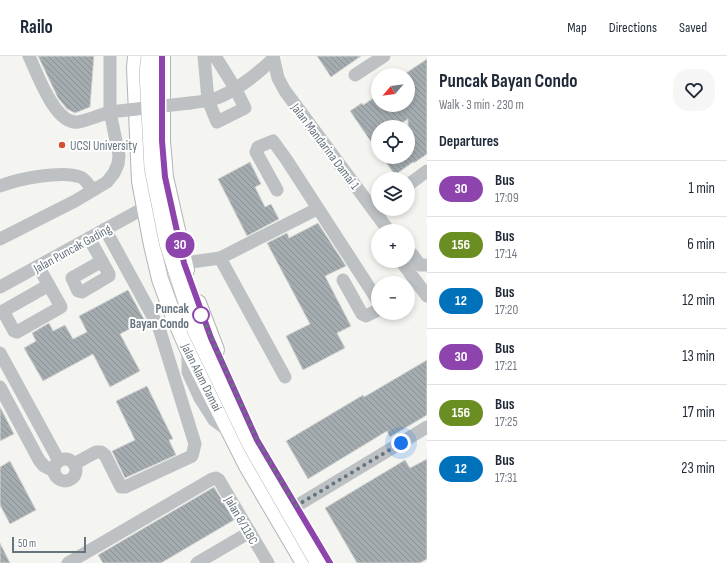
<!DOCTYPE html>
<meta charset="utf-8">
<style>
:root{--surface:#fff;--page:#f6f6f7;--text:#1f2937;--muted:#747a83;--line:#e0e1e3}
body{margin:0;font-family:"Sofia Sans Condensed",sans-serif;background:var(--page);color:var(--text);height:100vh;display:flex;flex-direction:column;font-size:15px;white-space:nowrap}
*{box-sizing:border-box;margin:0}
p{font-size:13px;color:var(--muted)}
.icon{flex:none;width:22px;height:22px;fill:none;stroke:currentColor;stroke-width:2;stroke-linecap:round;stroke-linejoin:round}
.map{position:relative;flex:1;overflow:hidden}
.sheet{display:flex;flex-direction:column;background:var(--surface);width:300px}
.sheet>*{flex:none}
.badge{padding:0 8px;border-radius:13px;font-size:14px;line-height:26px}
.needle{width:26px;rotate:242deg}
.controls{position:absolute;left:371px;top:12px;display:grid;gap:8px}
.controls a{display:grid;place-items:center;width:44px;height:44px;border-radius:50%;background:var(--surface);box-shadow:0 2px 6px #0003;font-size:20px}
.scale{position:absolute;left:12px;bottom:10px;width:74px;box-sizing:border-box;padding-left:4px;border:2px solid #66747e;border-top:0;font-size:11px;line-height:14px;white-space:nowrap;color:#66747e;-webkit-text-stroke:3px #fff;paint-order:stroke}
.you{position:absolute;width:20px;height:20px;margin:-10px;border:3px solid #fff;border-radius:50%;background:#1a73e8;box-shadow:0 0 0 6px #1a73e833}
.map>.badge{position:absolute;translate:-50% -50%;box-shadow:0 0 0 2px #fff}
h2{padding:0 12px;font-size:15px;line-height:36px}
.round{display:grid;place-items:center;flex:none;width:42px;height:42px;border-radius:16px;background:var(--page)}
.head{display:flex;align-items:center;justify-content:space-between;height:68px;padding:0 12px}
h1{font-size:19px;font-weight:700;line-height:30px}
ul{padding:0;list-style:none}
li{display:flex;align-items:center;gap:12px;height:56px;padding:0 12px;border-top:1px solid var(--line)}
li div{flex:1}
li b{display:block;font-size:15px}
li em{font-style:normal}
li .badge{min-width:44px;font-weight:700;text-align:center}
header{display:flex;align-items:center;gap:24px;box-sizing:border-box;height:56px;padding:0 20px;background:var(--surface);border-bottom:1px solid var(--line)}
header strong{font-size:19px}
nav{display:flex;gap:22px;margin-inline-start:auto;font-size:14px}
main{display:flex;flex:1;min-height:0}
.map>svg:first-child{display:block}
.building{fill:url(#building-back-hatch);stroke:#d5d5d3}
.lines{fill:none;stroke-linecap:round;stroke-linejoin:round}
.major-casing{stroke:#b1b5b8;stroke-width:18}
.minor{stroke:#bdc1c4;stroke-width:13}
.major{stroke:#fff;stroke-width:16}
.highway-bridge-casing{stroke:#b0b4b6;stroke-width:20;stroke-linecap:butt}
.minor-bridge{stroke:#bdc1c4;stroke-width:13}
.highway-bridge{stroke:#fff;stroke-width:19}
.line-casing{stroke:#fff;stroke-width:9}
.line{stroke:#8e44ad;stroke-width:6}
.walk{stroke:#66747e;stroke-width:4;stroke-dasharray:0 7.2}
.poi-dot{fill:#d15233;stroke:#fff;stroke-width:1.5}
.stop-dot{fill:#fff;stroke:#8e44ad;stroke-width:2}
.labels{text-anchor:middle;stroke-width:4;stroke-linejoin:round;paint-order:stroke}
.poi-label{font-size:13px;fill:#66747e;stroke:#fff;text-anchor:start}
.street-label{font-size:13px;fill:#66747e;stroke:#fff}
.stop-label{font-size:13px;font-weight:bold;fill:#66747e;stroke:#fff;text-anchor:end}
</style>
<header>
<strong>Railo</strong>
<nav><a>Map</a><a>Directions</a><a>Saved</a></nav>
</header>
<main>
<div class="map">
<svg width="427" height="507" viewBox="0 0 427 507">
<defs>
<pattern id="building-back-hatch" width="6" height="6" patternUnits="userSpaceOnUse"><rect width="6" height="6" fill="#a4acb0"/><path d="M-1 5l2 2M0 0l6 6M5-1l2 2" fill="none" stroke="#899194"/></pattern>
</defs>
<rect width="100%" height="100%" fill="#f4f4f0"/>
<g class="building">
<path d="M38 0H94L90 51 75 57 67 53 58 42Z"/>
<path d="M317 0H361L331 21Z"/>
<path d="M427 3V98L414 107 413 106 395 119 382 101H408V63L396 71H378V96L350 55 362 47 363 49 378 39V49H408V19L406 17Z"/>
<path d="M250 106 261 128 255 131 265 151 271 148 279 163 247 180 218 123Z"/>
<path d="M318 167 346 210 325 220 351 270 337 277 345 292 303 314 286 280 310 268 267 187 287 177 289 182Z"/>
<path d="M128 234 145 265 120 278 140 315 110 331 93 298 43 325 24 292 36 285 32 277 49 267 53 275 65 269 73 283 87 276 79 260Z"/>
<path d="M427 304V359L390 381 387 375 308 423 286 385 363 339 364 341Z"/>
<path d="M147 330 173 383 169 384 176 399 125 422 112 395 135 384 116 345Z"/>
<path d="M0 351 14 378 0 385Z"/>
<path d="M427 403V503L420 507H357L325 452 405 404 410 412Z"/>
<path d="M10 405 36 454 10 468 0 449V411Z"/>
<path d="M214 431 234 464 161 507H103L98 499Z"/>
<path d="M0 487 10 507H0Z"/>
</g>
<g class="lines">
<defs>
<g id="major">
<path id="s1" d="M136 0 135 12 140 125 152 189 160 223 172 256 188 293 247 410 304 507"/>
<path d="M162 0V85L165 121 186 214"/>
<path d="M198 247 216 294"/>
</g>
</defs>
<use href="#major" class="major-casing"/>
<g class="minor">
<path d="M29 0C37 17 55 69 78 66 89 64 100 59 110 56"/>
<path d="M204 0 208 44 217 66 245 52 235 32 215 0"/>
<path d="M273 0 278 22 285 35 389 175"/>
<path d="M355 19 384 0"/>
<path d="M190 47C198 46 209 45 217 42 239 33 256 19 273 3"/>
<path d="M408 129 427 115"/>
<path d="M0 130C18 123 62 114 80 121 85 122 89 130 93 134"/>
<path d="M277 134 256 96 258 91 273 85 286 103 378 245"/>
<path d="M89 182 109 218V220L82 236 78 235 72 222 102 205"/>
<path d="M0 183 75 145 107 126 114 117 118 108 119 99 110 56V0"/>
<path d="M408 197 412 198 420 209H427"/>
<path d="M220 202 285 321"/>
<path d="M401 205 427 240"/>
<path d="M184 207 220 202 317 153"/>
<path d="M38 210 60 249 61 251 17 276 14 275 3 255 49 229"/>
<path d="M343 224 362 258 366 260 378 254"/>
<path d="M0 231 144 152"/>
<path d="M188 293V316L200 342 214 364 229 375"/>
<path d="M0 297 59 405"/>
<path d="M0 331 39 404 44 410 54 415"/>
<circle cx="65" cy="414" r="11"/>
<path d="M74 408 96 396H101L105 399 121 431H125L192 400 195 388 159 272 105 173"/>
<path d="M283 458 427 371"/>
<path d="M68 507 212 423 216 422 219 424 268 507"/>
<path d="M197 507 250 476"/>
</g>
<use href="#major" class="major"/>
<defs>
<path id="highway-bridge" d="M151 0 149 16 154 112 169 187 197 274 252 388 320 507"/>
</defs>
<use href="#highway-bridge" class="highway-bridge-casing"/>
<path class="minor-bridge" d="M110 56 190 47"/>
<use href="#highway-bridge" class="highway-bridge"/>
</g>
<g class="lines">
<defs>
<path id="line" d="M162 0V85L165 121 184 207 211 282 257 384 330 507"/>
</defs>
<use href="#line" class="line-casing"/>
<use href="#line" class="line"/>
<path class="walk" d="M201 259V258L257 384 296 450 401 387"/>
</g>
<circle class="poi-dot" cx="62" cy="89" r="4"/>
<circle class="stop-dot" cx="201" cy="259" r="8"/>
<g class="labels">
<g class="poi-label">
<text x="70" y="94">UCSI University</text>
</g>
<g class="street-label">
<text transform="translate(326 90) rotate(53)" y="5">Jalan Mandarina Damai 1</text>
<text transform="translate(72 192) rotate(-29)" y="5">Jalan Puncak Gading</text>
<text dy="5" stroke="none"><textPath href="#s1" startOffset="332">Jalan Alam Damai</textPath></text>
<text transform="translate(242 464) rotate(60)" y="5">Jalan 8/118C</text>
</g>
<g class="stop-label">
<text x="189" y="257">Puncak<tspan x="189" dy="15">Bayan Condo</tspan></text>
</g>
</g>
</svg>
<div class="controls">
<a><svg class="needle" viewBox="-14 -14 28 28"><path d="M0-13l5 13h-10z" fill="#e53935"/><path d="M0 13l5-13h-10z" fill="#747a83"/></svg></a>
<a><svg class="icon" aria-label="locate" viewBox="0 0 24 24"><circle cx="12" cy="12" r="6"/><path d="M12 2v4M12 18v4M2 12h4M18 12h4"/></svg></a>
<a><svg class="icon" aria-label="layers" viewBox="0 0 24 24"><path d="M12 4l9 5-9 5-9-5zM3 14l9 5 9-5"/></svg></a>
<a>+</a>
<a>−</a>
</div>
<div class="scale">50 m</div>
<div class="you" style="left:401px;top:387px"></div>
<b class="badge" style="left:180px;top:189px;background:#8e44ad;color:#fff">30</b>
</div>
<section class="sheet">
<div class="head"><div><h1>Puncak Bayan Condo</h1><p>Walk · 3 min · 230 m</p></div><a class="round"><svg class="icon" aria-label="heart" viewBox="0 0 24 24"><path d="M12 20l-8-8c-3-5 5-10 8-4 3-6 11-1 8 4z"/></svg></a></div>
<h2>Departures</h2>
<ul>
<li><span class="badge" style="background:#8e44ad;color:#fff">30</span><div><b>Bus</b><p>17:09</p></div><em>1 min</em></li>
<li><span class="badge" style="background:#6b8e23;color:#fff">156</span><div><b>Bus</b><p>17:14</p></div><em>6 min</em></li>
<li><span class="badge" style="background:#0072bc;color:#fff">12</span><div><b>Bus</b><p>17:20</p></div><em>12 min</em></li>
<li><span class="badge" style="background:#8e44ad;color:#fff">30</span><div><b>Bus</b><p>17:21</p></div><em>13 min</em></li>
<li><span class="badge" style="background:#6b8e23;color:#fff">156</span><div><b>Bus</b><p>17:25</p></div><em>17 min</em></li>
<li><span class="badge" style="background:#0072bc;color:#fff">12</span><div><b>Bus</b><p>17:31</p></div><em>23 min</em></li>
</ul>
</section>
</main>
